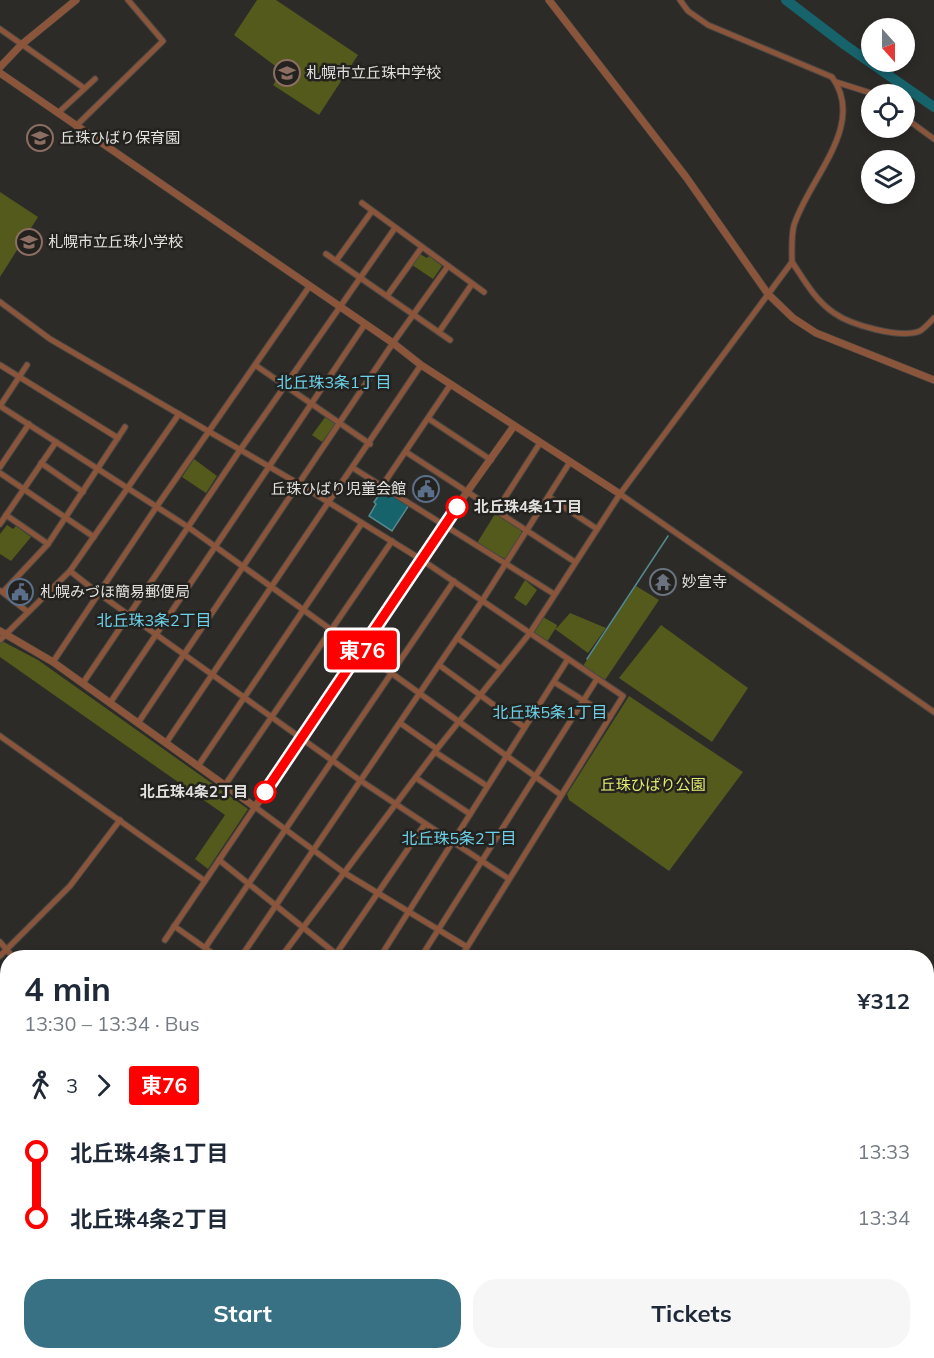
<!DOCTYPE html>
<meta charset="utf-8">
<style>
:root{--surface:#fff;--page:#f6f6f7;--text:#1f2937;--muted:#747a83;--accent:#397184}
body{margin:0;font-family:Mulish,"Noto Sans JP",sans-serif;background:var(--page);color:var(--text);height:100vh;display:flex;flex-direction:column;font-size:22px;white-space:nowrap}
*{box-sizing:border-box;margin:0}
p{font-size:20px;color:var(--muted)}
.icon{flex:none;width:33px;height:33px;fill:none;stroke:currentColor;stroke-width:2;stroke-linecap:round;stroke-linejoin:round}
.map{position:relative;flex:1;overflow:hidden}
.details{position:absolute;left:0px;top:950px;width:934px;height:410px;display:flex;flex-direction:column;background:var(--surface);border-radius:24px 24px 0 0;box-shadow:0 3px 9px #0003}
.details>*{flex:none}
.badge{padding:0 12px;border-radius:4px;font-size:21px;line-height:39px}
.needle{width:39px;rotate:159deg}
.fabs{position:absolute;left:861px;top:18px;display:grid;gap:12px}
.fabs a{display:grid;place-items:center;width:54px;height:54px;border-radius:50%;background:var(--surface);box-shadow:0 3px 9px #0003;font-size:30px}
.map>.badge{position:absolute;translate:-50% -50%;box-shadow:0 0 0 3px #fff}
.legs{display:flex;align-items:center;gap:9px;height:66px;padding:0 24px;font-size:20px}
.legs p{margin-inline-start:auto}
.headline{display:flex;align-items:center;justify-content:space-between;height:102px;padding:0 24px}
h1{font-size:33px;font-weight:700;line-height:45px}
.primary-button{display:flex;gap:12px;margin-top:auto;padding:12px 24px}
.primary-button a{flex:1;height:69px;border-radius:24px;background:var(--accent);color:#fff;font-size:24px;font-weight:700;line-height:69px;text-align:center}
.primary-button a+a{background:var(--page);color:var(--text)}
ul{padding:0 24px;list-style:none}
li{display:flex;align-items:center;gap:21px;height:66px;font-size:22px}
li i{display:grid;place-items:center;width:9px;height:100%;margin:0 8px;background:currentColor}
li i::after{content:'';width:15px;height:15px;margin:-8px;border:4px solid;border-radius:50%;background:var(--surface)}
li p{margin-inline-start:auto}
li:first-child i{background:linear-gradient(#0000 50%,currentColor 0)}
li:last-child i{background:linear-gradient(currentColor 50%,#0000 0)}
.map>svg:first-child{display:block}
.green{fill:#54591c}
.water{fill:#17636c;stroke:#54898e;stroke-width:1.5}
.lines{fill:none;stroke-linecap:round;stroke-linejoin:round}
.stream{stroke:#54898e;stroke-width:1.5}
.river{stroke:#17636c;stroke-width:10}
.minor-casing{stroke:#4a4845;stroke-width:7}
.tertiary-casing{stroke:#4a4845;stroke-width:8}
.minor{stroke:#8a553b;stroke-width:5}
.tertiary{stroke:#8a553b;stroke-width:7}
.line-1-casing{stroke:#fff;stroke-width:14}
.line-1{stroke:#f00;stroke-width:9}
.stop-1-dot{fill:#fff;stroke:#f00;stroke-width:3}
.labels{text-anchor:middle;stroke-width:5;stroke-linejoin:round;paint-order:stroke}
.poi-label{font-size:15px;fill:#e2e1df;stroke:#23221f;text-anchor:start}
.stop-label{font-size:15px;font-weight:bold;fill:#e2e1df;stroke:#23221f;text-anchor:start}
.park-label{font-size:15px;fill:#e2ed70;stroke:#23221f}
.neighbourhood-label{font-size:16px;fill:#6dd1ea;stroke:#23221f}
</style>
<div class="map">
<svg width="934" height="1358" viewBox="0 0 934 1358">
<rect width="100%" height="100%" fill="#2d2b28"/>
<g class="green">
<path d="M257 0H276L358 55 319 115 273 85 282 71 234 35Z"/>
<path d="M0 192 38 217 0 277Z"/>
<path d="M420 254 427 258 429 256 442 266 433 279 412 265Z"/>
<path d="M326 416 336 423 322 442 312 435Z"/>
<path d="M194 459 217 476 206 493 182 477Z"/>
<path d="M495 514 521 530 522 533 505 559 477 543Z"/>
<path d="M7 525 13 529 16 526 31 537 11 561 0 554V534Z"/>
<path d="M525 580 537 590 526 606 514 598Z"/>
<path d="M636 586 659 600 605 680 583 666Z"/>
<path d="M570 613 606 628 588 653 555 629 547 642 534 633 543 617 557 625 556 629Z"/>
<path d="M661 625 748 688 712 742 619 678Z"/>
<path d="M0 640 38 660 248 809 208 869 195 859 225 815 0 657Z"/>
<path d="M629 696 743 772 669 871 569 800 567 794Z"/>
</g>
<path class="water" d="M384 488 409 505 392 531 369 516 376 504 374 502Z"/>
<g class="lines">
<g class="stream">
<path d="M587 659 668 536"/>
<path d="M0 1064 8 1073"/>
<path d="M927 1309 934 1308"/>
<path d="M249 1352 255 1358"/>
<path d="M666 1358 699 1352"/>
</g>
<g class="river">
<path d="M786 0 845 45 934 107"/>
<path d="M0 1303 8 1310"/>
<path d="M53 1352 60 1358"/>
</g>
<defs>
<g id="minor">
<path d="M680 0 688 11 708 25 832 77C867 125 809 178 794 225 791 236 792 251 792 262"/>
<path d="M0 29 84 88"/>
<path d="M836 82 874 94"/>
<path d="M58 113 95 79"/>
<path d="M904 117 934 139"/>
<path d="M76 126 163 41 128 0"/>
<path d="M362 203 484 292"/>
<path d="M326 254 450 340"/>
<path d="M336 261 372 211"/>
<path d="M387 296 422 247"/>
<path d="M0 302 50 339 299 484 422 560 623 696 461 957"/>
<path d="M439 332 472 284"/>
<path d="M0 365 118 438"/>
<path d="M255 365 370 444"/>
<path d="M0 406 188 527 561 795"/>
<path d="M0 406 27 365"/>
<path d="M429 419 491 460"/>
<path d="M406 452 575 562"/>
<path d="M41 463 83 492"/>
<path d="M0 467 29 424"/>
<path d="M353 468 554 594"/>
<path d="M0 473 94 537"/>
<path d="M382 486 451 384"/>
<path d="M620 494 934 712"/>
<path d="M549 497 597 529"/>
<path d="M497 510 540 443"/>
<path d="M6 515 48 544"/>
<path d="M0 524 56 442"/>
<path d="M70 571 98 593 361 781 509 879"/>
<path d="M1 591 28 612"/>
<path d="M3 592 48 544 125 427"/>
<path d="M457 638 501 669"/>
<path d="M0 640 70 571 179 414"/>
<path d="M53 662 157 506 309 287"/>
<path d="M439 665 524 727"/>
<path d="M554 682 610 717"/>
<path d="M83 683 238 453 395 228"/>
<path d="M110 703 365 324"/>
<path d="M138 723 393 343 448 266"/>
<path d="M400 723 437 749"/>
<path d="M0 736 205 881"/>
<path d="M166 743 421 365"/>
<path d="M435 752 487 786"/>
<path d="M198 766 362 523"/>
<path d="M416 778 470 814"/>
<path d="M225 785 392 541"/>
<path d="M219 860 340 957"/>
<path d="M174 926 218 957"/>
<path d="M165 940 255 807 343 872 467 947"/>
<path d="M0 942 13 957"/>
<path d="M205 948 454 581"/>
<path d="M336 954 425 824"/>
<path d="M0 956 70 886 120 820"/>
<path d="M241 957 482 601 570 462"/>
<path d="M281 957 437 749 530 633 620 494 792 262C804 280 815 300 834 313 851 325 900 339 920 331 925 328 930 322 934 318"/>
<path d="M380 957 568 659"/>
<path d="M421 957 597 679"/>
<path d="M0 1333 8 1340"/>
<path d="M21 1352 25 1355"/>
<path d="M28 1352 35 1358"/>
<path d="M313 1352 319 1358"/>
<path d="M414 1352 419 1358"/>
</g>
<g id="tertiary">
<path d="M549 0 686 177 768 294 793 318 816 333 934 380"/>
<path d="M0 67 21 45 76 0"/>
<path d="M0 73 393 343 421 365 620 494"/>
<path d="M0 631 53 662 255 807 467 492 514 426"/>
<path d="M0 1188 8 1196"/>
<path d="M142 1352 148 1358"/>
</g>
</defs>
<use href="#minor" class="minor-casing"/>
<use href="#tertiary" class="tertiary-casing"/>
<use href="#minor" class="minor"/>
<use href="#tertiary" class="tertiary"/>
</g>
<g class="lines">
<defs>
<path id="line-1" d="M265 792 457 507"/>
</defs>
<use href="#line-1" class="line-1-casing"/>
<use href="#line-1" class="line-1"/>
</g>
<defs>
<symbol id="school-ring" viewBox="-11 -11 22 22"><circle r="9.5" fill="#23221f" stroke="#8d6e63" stroke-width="1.5"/><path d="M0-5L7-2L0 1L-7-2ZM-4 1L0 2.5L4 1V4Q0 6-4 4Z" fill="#8d6e63"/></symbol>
<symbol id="civic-ring" viewBox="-11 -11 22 22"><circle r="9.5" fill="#23221f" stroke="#5c6f8a" stroke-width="1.5"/><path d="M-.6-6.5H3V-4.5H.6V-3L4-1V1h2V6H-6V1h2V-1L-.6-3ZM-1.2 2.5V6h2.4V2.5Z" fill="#5c6f8a"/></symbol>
<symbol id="temple-ring" viewBox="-11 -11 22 22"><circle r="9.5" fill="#23221f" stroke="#6b7280" stroke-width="1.5"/><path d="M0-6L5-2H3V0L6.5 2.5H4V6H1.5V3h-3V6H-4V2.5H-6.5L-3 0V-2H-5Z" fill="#6b7280"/></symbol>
</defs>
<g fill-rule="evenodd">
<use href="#school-ring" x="272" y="58" width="30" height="30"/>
<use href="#school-ring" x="25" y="123" width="30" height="30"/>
<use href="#school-ring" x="14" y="227" width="30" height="30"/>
<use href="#civic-ring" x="411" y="474" width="30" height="30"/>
<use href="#temple-ring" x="648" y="567" width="30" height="30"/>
<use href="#civic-ring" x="5" y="577" width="30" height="30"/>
</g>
<g class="stop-1-dot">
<circle cx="457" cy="507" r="10"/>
<circle cx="265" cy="792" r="10"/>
</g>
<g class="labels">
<g class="poi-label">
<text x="306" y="78">札幌市立丘珠中学校</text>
<text x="60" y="143">丘珠ひばり保育園</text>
<text x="48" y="247">札幌市立丘珠小学校</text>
<text x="406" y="494" text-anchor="end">丘珠ひばり児童会館</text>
<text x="682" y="587">妙宣寺</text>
<text x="40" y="597">札幌みづほ簡易郵便局</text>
</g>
<g class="stop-label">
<text x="474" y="512">北丘珠4条1丁目</text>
<text x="248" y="797" text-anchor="end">北丘珠4条2丁目</text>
</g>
<g class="park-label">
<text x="653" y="790">丘珠ひばり公園</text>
</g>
<g class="neighbourhood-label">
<text x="334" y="388">北丘珠3条1丁目</text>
<text x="154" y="626">北丘珠3条2丁目</text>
<text x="550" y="718">北丘珠5条1丁目</text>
<text x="459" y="844">北丘珠5条2丁目</text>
</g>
</g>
</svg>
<div class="fabs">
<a><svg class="needle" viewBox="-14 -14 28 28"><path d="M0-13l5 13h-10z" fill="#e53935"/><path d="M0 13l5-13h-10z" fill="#747a83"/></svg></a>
<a><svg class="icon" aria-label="locate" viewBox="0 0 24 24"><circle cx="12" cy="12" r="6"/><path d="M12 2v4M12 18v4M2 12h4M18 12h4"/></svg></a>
<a><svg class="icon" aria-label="layers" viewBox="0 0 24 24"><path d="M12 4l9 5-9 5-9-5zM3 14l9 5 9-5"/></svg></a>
</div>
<b class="badge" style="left:362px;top:650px;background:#f00;color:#fff">東76</b>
<section class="details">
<div class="headline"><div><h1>4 min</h1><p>13:30 – 13:34 · Bus</p></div><b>¥312</b></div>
<div class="legs"><svg class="icon" aria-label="walk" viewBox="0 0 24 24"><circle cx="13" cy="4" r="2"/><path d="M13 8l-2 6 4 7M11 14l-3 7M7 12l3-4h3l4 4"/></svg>3<svg class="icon" aria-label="forward" viewBox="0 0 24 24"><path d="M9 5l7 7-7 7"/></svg><b class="badge" style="background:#f00;color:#fff">東76</b></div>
<ul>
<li><i style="color:#f00"></i><b>北丘珠4条1丁目</b><p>13:33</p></li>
<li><i style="color:#f00"></i><b>北丘珠4条2丁目</b><p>13:34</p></li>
</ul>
<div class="primary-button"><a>Start</a><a>Tickets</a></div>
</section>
</div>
